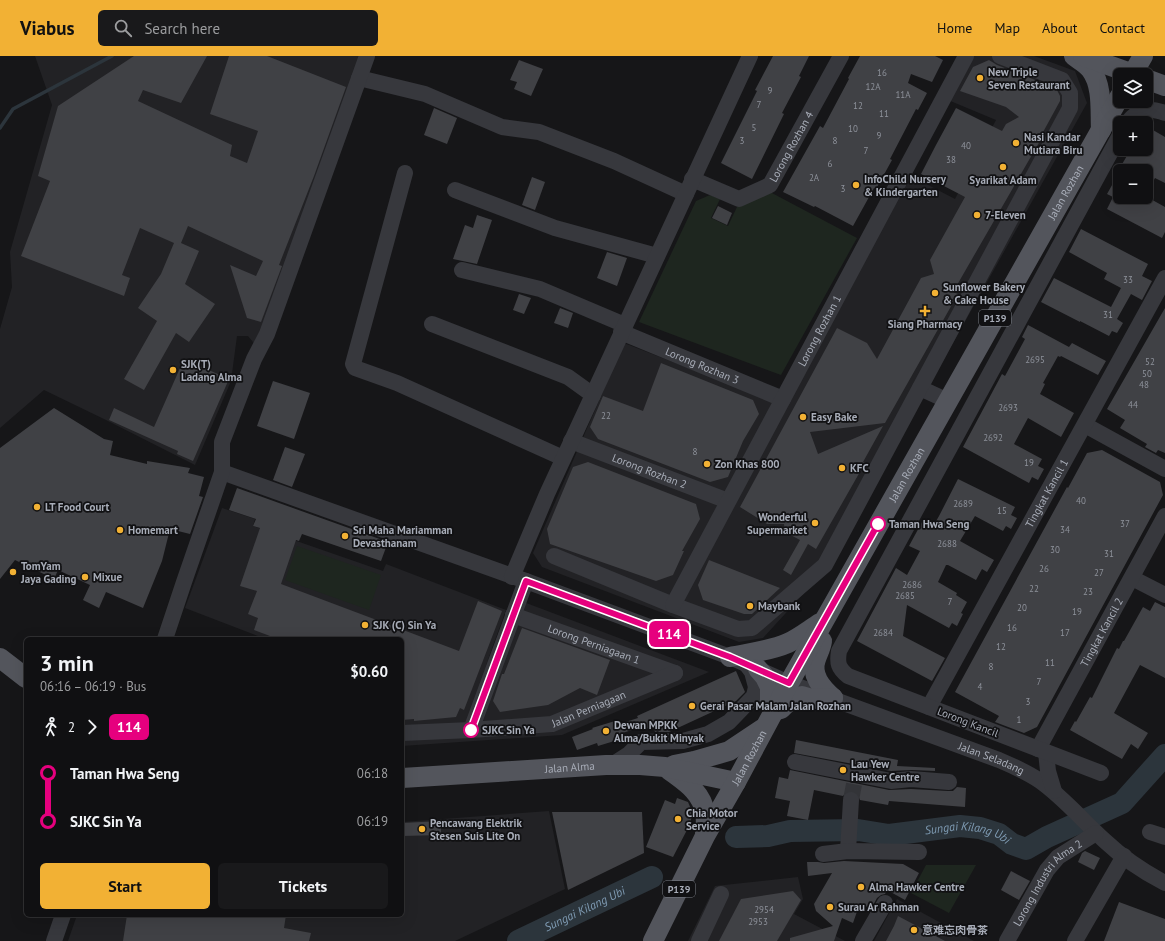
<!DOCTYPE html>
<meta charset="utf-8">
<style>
:root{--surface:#101012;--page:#19191b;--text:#f1f3f6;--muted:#9c9d9f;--line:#303032;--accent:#f2b134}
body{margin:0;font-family:"PT Sans","Noto Sans SC",sans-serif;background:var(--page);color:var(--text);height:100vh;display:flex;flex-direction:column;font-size:15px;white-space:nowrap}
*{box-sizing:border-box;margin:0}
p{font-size:13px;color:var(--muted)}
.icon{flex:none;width:22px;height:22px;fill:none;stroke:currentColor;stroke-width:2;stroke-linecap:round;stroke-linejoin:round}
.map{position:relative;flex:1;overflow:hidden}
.drawer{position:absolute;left:24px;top:581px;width:380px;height:280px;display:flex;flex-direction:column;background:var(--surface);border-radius:6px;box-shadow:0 4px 16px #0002,0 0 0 1px var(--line)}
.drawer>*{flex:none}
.badge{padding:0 8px;border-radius:6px;font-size:14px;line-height:26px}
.buttons{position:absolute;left:1113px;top:12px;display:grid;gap:8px}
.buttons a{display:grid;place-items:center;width:40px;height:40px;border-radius:6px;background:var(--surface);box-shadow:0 4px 16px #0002,0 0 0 1px var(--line);font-size:20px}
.map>.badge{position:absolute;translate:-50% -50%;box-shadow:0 0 0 2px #fff}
.legs{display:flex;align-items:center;gap:6px;height:44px;padding:0 16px;font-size:13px}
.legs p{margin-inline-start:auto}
.head{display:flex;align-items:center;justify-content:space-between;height:68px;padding:0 16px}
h1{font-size:22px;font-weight:600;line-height:30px}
.button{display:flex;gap:8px;margin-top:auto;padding:8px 16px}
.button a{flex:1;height:46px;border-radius:6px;background:var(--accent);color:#111;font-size:16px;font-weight:600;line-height:46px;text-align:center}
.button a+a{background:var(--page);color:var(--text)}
ul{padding:0 16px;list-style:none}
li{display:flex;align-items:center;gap:14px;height:48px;font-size:15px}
li i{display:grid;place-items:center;width:6px;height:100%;margin:0 5px;background:currentColor}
li i::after{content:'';width:10px;height:10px;margin:-5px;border:3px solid;border-radius:50%;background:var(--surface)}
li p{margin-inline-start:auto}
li:first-child i{background:linear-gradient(#0000 50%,currentColor 0)}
li:last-child i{background:linear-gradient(currentColor 50%,#0000 0)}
header{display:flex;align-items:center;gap:24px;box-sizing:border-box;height:56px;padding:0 20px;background:var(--accent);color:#111}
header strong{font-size:19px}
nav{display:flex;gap:22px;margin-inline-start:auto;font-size:14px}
.search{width:280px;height:36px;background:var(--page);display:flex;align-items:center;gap:10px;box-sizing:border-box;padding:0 14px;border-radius:6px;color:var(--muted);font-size:15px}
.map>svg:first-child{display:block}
.built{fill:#222225}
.green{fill:#1e261f}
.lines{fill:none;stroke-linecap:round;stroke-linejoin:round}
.stream{stroke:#2c353c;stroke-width:3.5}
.river{stroke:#2c353c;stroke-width:22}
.building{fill:#404145}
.minor-tunnel{stroke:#333438;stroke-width:16;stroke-dasharray:16 8;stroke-linecap:butt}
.minor{stroke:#37383d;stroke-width:16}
.major{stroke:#53555c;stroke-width:20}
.line-1-casing{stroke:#fff;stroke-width:9}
.line-1{stroke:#e6007e;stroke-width:6}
.poi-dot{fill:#f2b134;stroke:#111113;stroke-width:1.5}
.stop-1-dot{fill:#fff;stroke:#e6007e;stroke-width:2}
.labels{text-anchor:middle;stroke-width:3.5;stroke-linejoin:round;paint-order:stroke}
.number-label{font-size:9px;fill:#8e929b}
.shield{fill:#111113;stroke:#7b7e86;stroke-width:1}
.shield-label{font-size:10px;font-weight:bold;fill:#a8adb8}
.poi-label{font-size:11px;font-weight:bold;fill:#a8adb8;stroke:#111113;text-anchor:start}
.street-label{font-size:11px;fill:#a8adb8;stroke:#111113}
.stop-label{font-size:11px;font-weight:bold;fill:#a8adb8;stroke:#111113;text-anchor:start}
.water-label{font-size:12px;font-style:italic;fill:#7f9bb3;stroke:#111113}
</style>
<header>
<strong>Viabus</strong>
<div class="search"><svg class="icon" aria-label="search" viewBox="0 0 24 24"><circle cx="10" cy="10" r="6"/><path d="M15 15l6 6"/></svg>Search here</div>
<nav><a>Home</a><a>Map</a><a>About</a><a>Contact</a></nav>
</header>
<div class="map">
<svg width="1165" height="885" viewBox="0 0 1165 885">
<rect width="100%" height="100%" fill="#161618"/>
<g class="built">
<path d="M35 0H361L257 291 248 280H237L231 325 195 409 106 364 44 334 0 372V273L12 231 10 196 52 49Z"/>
<path d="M971 0H1034L1075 15 1087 47 828 511 763 582 739 586 542 511 533 497 624 287 786 350 909 119 955 143 996 64 948 44Z"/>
<path d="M222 452 255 463 253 470 383 515 386 508 506 554 486 609 513 542 709 616 562 679 402 690V583H266L185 552Z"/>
<path d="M549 755 565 833 455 885H68L77 859H402V766Z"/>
<path d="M798 821 803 843 794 858 845 885H688L715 830Z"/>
<path d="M897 843 974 885H874Z"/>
</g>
<g class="green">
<path d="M770 136 857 182 781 319 639 266 696 145 710 139 720 143 711 162 728 170 737 151Z"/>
<path d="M297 490 381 519 369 554 285 524Z"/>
<path d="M926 809H976L949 857 911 837Z"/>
</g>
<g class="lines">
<path class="stream" d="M0 72 13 53 112 0"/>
<g class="river">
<path id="s1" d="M736 781 768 780 790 775 858 774 889 779 960 770 980 772 999 778 1012 788 1026 793 1047 781 1122 747 1165 699"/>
<path id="s2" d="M518 885 652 821"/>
</g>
</g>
<g class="building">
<path d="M134 0H207L181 47 143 34 138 45 232 89 230 100 247 107 258 75 210 58 229 0H267L346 31 314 120 279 209 282 210 261 266 247 262 230 209 256 220 263 205 188 170 181 187 199 195 185 228 215 248 189 286 176 277 144 334 124 323 157 265 138 252 161 218 174 187 140 172 122 219 130 222 124 240 21 200 50 125 38 120 58 50Z"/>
<path d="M773 0H809L799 20 801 21 782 57 784 58 752 123 721 107 757 35 755 34Z"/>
<path d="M860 0H935L943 4 932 26 911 18 908 27 927 37 918 54 916 53 890 103 892 104 876 133 874 132 853 170 815 150 814 151 783 136 820 70 823 72 849 23 848 22Z"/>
<path d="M519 4 543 13 531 40 514 33 517 26 510 24Z"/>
<path d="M989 4 997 9 1056 32 1060 40V45L1042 78H1044L953 236 958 238 885 367 810 376 818 398 883 370 863 406 865 407 816 493 808 488 791 519 783 514 800 484 785 476 784 468H767L740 451 837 272 867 287 877 303 921 222 934 218 930 204 965 141 921 118 936 89 956 52 1002 75 1006 68 1019 61 1006 51 960 35 973 11Z"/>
<path d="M434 52 457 62 447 88 424 79Z"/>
<path d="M1146 70 1165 81V127L1155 122 1146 138V115H1118L1131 93H1146Z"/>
<path d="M1120 115V141H1147L1165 151V176L1162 182 1107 153 1113 141 1107 138Z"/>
<path d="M532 121 545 126 535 154 522 149Z"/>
<path d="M718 150 732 157 727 169 712 162Z"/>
<path d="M477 159 492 164 477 208 453 203 465 169 473 172Z"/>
<path d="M1081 173 1148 208 1142 220 1152 225 1142 244 1131 238 1117 263 1123 267 1117 277 1112 275 1109 280 1080 265V266L1041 246 1054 222 1111 251 1121 232 1104 223 1107 217 1069 196Z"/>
<path d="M607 196 627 202 617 230 597 222Z"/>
<path d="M519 238 531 242 524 258 513 254Z"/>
<path d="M560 252 573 257 568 272 554 267Z"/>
<path d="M1165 252V397L1158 394 1156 397 1145 391 1147 388 1120 372 1125 364 1107 353Z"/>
<path d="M1028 269 1069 291 1072 287 1106 305 1098 319 1061 300 1060 301 1058 300 1043 327 1045 328 1040 338 1074 357 1061 381 1028 362 1014 388 1042 403 1038 410 1044 413 1038 424 1032 421 1029 427 963 391 1002 318 1005 320 1025 283 1022 281Z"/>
<path d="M184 303 229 323 193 405 177 398 178 395 109 364 114 352 154 371Z"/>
<path d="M661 307 753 344 759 358 743 385 728 421 710 426 598 383 590 371 603 340 643 355Z"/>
<path d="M273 325 310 337 294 383 257 370Z"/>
<path d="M54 352 104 383 113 385 110 399 147 408V405L190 412 188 417 204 421 199 440 203 441 190 478 170 473 162 505 143 552 106 536 99 552 83 544 90 529 58 514 54 523 15 504 0 523V392Z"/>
<path d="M285 391 305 398 292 431 273 424Z"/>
<path d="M1102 394 1160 426 1163 439 1037 671 1024 677 995 666 999 660 955 636 1067 431 1068 432 1087 397Z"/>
<path d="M588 406 696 448 700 463 682 495H684L673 519 656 525 550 488 547 473 573 411Z"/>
<path d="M958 423 1015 451 1011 459 1017 462 1011 473 1006 470 1003 475 975 460 960 485 994 504 987 516 982 513 976 524 948 509H946L938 526 957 537 956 539 967 546 961 557 963 558 957 570 952 567 949 572 907 549 903 580 945 602 932 625 857 585 896 512 907 519 920 495 909 490 922 466 932 472 939 460Z"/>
<path d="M237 432 388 486 381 505 302 478 299 485 296 484 281 528 459 595 478 545 502 555 464 654 460 652 456 661 414 665V663L402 664V583H278L254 574 258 562 248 558 257 535 240 530 260 472 253 470 256 463 229 454Z"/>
<path d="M709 504 780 532 752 558H744L703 544 698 529Z"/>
<path d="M1155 546 1165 551V622L1140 609 1114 657 1148 677 1138 693 1131 688 1122 703 1070 674 1075 665 1076 666 1090 641 1092 642 1117 592 1119 593 1123 585H1124L1143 551 1150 555Z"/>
<path d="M522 572 610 604 597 639 580 632 548 649 500 656 493 645 502 618H504Z"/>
<path d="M736 615 745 636 736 645 669 676H659L658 675 655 676 653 670 644 674 642 671 619 678 621 683 598 690 597 687 577 694 572 681 593 673 592 672 615 665 616 669 638 662 637 660Z"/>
<path d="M796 684 898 704 897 710 935 712V715L912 714 891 715 794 697Z"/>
<path d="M790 714 889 734 911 733 948 735H953L957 731 966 732 965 751 889 745 888 749 860 744 857 736 852 735 846 736 843 740 814 734 808 764 787 760 790 745 775 742 779 721 788 723Z"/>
<path d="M677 742 688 746 693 758 688 772 673 801 646 791 665 744 675 748Z"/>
<path d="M552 756H642L644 797 568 834Z"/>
<path d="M441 765V779L402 780V767Z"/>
<path d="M1085 795 1100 802 1094 814 1078 806 1082 797Z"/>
<path d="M844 805 903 808 919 817 905 844 887 834 885 838 881 839 877 842 871 853 860 847 853 867 842 862 834 885H790V882L833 870 816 855 814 848 832 817 808 820 807 806H818L824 807Z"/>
<path d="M1011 815 1030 825 1019 844 1001 834Z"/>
<path d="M793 835 801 844 777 885H719L741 843Z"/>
<path d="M1119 846 1165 863V885H1104Z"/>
<path d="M127 859H286L284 872 311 877 309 885H123Z"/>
<path d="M898 860 945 885H886L894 870Z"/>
</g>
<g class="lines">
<path class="minor-tunnel" d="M851 744 856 718"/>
<g class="minor">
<path d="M359 22 425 38 502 71 539 76 614 105 686 138"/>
<path d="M1127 67C1138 53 1148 51 1165 57"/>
<path d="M405 117 353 308 355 312 397 327 563 402"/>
<path id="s3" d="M692 123 739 143 770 129 841 0"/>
<path d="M455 134 555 172 657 200"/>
<path d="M462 214 540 233 625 269"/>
<path d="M432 268 568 321 593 339"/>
<path id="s4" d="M621 276 783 343"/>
<path d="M920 332 948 345"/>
<path d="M1085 369 1165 413"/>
<path id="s5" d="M571 385 728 445"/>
<path id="s6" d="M222 416 526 525 730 601 789 627 999 704C1013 710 1027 716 1040 725 1064 742 1083 765 1105 785 1123 802 1144 816 1165 827"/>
<path d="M554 500 673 549 738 573 752 572 825 509 1070 52V37L1062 24 1000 0"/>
<path d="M512 521 547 438 750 0"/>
<path d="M1132 522 1165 539"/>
<path id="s7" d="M673 549 966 0"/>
<path id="s8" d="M513 559 675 617"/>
<path d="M165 583 184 526 222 416V386L254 303 267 278 367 0"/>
<path id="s9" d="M929 651 1165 222"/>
<path d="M471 674 526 525"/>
<path id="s10" d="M402 677 471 674 552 668 675 617"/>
<path id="s11" d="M1038 693 1165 460"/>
<path d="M1046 696 1048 715 1054 735"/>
<path d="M795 706 891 725 911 723 949 726"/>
<path d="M612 709 629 698 641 686 683 685 708 678 729 666 754 640 756 631 752 616 746 608"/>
<path d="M1101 717 848 620C838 612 837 607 839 595L1120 79"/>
<path d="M1150 776 1165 781"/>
<path d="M848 795 851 744"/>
<path d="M823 798 848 795 919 796"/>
<path d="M54 885 63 859"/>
<path d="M699 885 721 838"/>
<path d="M863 885 885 847"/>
<path id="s12" d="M1007 885 1047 814 1058 801 1096 777"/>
<path d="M1075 885 1124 800"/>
</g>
<g class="major">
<path d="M1074 0C1079 4 1087 8 1091 14 1103 30 1100 55 1101 74"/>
<path d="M1083 0 1136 19"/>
<path d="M1132 19 1143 0"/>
<path d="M1146 23 1165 30"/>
<path d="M822 585C821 592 818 597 816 603 810 619 822 632 833 642"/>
<path d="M730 601C749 597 770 595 788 587 799 582 809 574 820 567"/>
<path d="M0 602 26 622"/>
<path d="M758 613 765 621 770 631V644L774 655"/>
<path d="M774 655 781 653 790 644 802 640 812 643 833 642"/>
<path d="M674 709 694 705 729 695 762 673"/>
<path d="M669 714C685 726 702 736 705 757 707 764 705 772 705 779"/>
<path id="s13" d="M402 722 606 709H640L665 711 736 726"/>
<path id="s14" d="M653 885 705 780 736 726 789 627 1120 40"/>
</g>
</g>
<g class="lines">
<defs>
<path id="line-1" d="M471 674 526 525 730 601 789 627 878 468"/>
</defs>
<use href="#line-1" class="line-1-casing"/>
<use href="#line-1" class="line-1"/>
</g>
<g class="poi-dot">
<circle cx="980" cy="22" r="4"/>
<circle cx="1016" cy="87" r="4"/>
<circle cx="1003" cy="111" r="4"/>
<circle cx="856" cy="129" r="4"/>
<circle cx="977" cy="159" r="4"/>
<circle cx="935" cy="237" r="4"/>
<path d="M923 249h4v4h4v4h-4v4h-4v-4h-4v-4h4z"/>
<circle cx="173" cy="314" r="4"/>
<circle cx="803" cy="361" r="4"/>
<circle cx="707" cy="408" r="4"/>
<circle cx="842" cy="412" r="4"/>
<circle cx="37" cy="451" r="4"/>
<circle cx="815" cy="467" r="4"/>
<circle cx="120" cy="474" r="4"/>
<circle cx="345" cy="480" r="4"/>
<circle cx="13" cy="516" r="4"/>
<circle cx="85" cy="521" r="4"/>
<circle cx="750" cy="550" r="4"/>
<circle cx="365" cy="569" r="4"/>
<circle cx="692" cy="650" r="4"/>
<circle cx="606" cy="675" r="4"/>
<circle cx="843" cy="714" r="4"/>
<circle cx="678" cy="763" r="4"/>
<circle cx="422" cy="773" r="4"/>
<circle cx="861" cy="831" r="4"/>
<circle cx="830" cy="851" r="4"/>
<circle cx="914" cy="874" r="4"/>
</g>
<g class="stop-1-dot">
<circle cx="878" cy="468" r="7"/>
<circle cx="471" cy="674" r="7"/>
</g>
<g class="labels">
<g class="number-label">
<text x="882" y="20">16</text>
<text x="873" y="34">12A</text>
<text x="770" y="38">9</text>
<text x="903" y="42">11A</text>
<text x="759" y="52">7</text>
<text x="858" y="53">12</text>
<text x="884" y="61">11</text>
<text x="754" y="75">5</text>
<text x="853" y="76">10</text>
<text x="879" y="83">9</text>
<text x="742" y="88">3</text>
<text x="835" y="88">8</text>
<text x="966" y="93">40</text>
<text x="866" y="98">7</text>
<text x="951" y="107">38</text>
<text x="830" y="111">6</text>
<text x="814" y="125">2A</text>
<text x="843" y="136">3</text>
<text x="1128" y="227">33</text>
<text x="1108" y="262">31</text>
<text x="1035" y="307">2695</text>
<text x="1150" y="309">52</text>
<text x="1147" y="321">50</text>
<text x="1144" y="332">48</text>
<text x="1133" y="352">44</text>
<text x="1008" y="355">2693</text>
<text x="606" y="363">22</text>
<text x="993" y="385">2692</text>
<text x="695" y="399">8</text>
<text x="1029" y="410">19</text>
<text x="1081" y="448">40</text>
<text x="963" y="451">2689</text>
<text x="1002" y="458">15</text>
<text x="1125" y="471">37</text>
<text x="1065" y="477">34</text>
<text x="947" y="491">2688</text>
<text x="1055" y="497">30</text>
<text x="1109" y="501">31</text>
<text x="1044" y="516">26</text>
<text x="1099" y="520">27</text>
<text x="912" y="532">2686</text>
<text x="1034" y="536">22</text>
<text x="1088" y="539">23</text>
<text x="905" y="543">2685</text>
<text x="950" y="549">7</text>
<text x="1022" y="555">20</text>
<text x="1077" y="559">19</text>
<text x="1012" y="575">16</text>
<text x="883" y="580">2684</text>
<text x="1065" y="580">17</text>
<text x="1001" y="594">12</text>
<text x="1050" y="610">11</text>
<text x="991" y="614">8</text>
<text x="1039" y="629">7</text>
<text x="980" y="634">4</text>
<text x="1028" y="649">3</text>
<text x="1019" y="667">1</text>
<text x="764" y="857">2954</text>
<text x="758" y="869">2953</text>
</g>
<g class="shield">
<rect x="979" y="254" width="32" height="16" rx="3"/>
<rect x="663" y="825" width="32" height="16" rx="3"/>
</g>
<g class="shield-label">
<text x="995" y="266">P139</text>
<text x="679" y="837">P139</text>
</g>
<g class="poi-label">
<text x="988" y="20">New Triple<tspan x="988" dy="13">Seven Restaurant</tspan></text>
<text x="1024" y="85">Nasi Kandar<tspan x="1024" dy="13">Mutiara Biru</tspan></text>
<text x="864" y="127">InfoChild Nursery<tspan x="864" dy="13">&amp; Kindergarten</tspan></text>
<text x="1003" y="128" text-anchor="middle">Syarikat Adam</text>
<text x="985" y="163">7-Eleven</text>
<text x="943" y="235">Sunflower Bakery<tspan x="943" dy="13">&amp; Cake House</tspan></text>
<text x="925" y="272" text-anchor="middle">Siang Pharmacy</text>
<text x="181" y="312">SJK(T)<tspan x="181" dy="13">Ladang Alma</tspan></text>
<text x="811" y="365">Easy Bake</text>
<text x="715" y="412">Zon Khas 800</text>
<text x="850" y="416">KFC</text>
<text x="45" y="455">LT Food Court</text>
<text x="807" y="465" text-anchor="end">Wonderful<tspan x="807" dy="13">Supermarket</tspan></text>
<text x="128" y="478">Homemart</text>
<text x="353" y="478">Sri Maha Mariamman<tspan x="353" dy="13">Devasthanam</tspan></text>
<text x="21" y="514">TomYam<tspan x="21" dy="13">Jaya Gading</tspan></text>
<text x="93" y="525">Mixue</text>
<text x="758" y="554">Maybank</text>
<text x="373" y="573">SJK (C) Sin Ya</text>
<text x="700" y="654">Gerai Pasar Malam Jalan Rozhan</text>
<text x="614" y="673">Dewan MPKK<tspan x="614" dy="13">Alma/Bukit Minyak</tspan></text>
<text x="851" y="712">Lau Yew<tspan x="851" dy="13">Hawker Centre</tspan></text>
<text x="686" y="761">Chia Motor<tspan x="686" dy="13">Service</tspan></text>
<text x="430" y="771">Pencawang Elektrik<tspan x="430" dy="13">Stesen Suis Lite On</tspan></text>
<text x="869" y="835">Alma Hawker Centre</text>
<text x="838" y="855">Surau Ar Rahman</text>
<text x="922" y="878">意难忘肉骨茶</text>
</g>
<g class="street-label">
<text dy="4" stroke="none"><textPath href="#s3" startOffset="129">Lorong Rozhan 4</textPath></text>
<text dy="4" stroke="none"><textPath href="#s14" startOffset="855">Jalan Rozhan</textPath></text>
<text dy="4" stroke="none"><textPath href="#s7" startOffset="311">Lorong Rozhan 1</textPath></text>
<text dy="4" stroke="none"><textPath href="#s4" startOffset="88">Lorong Rozhan 3</textPath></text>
<text dy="4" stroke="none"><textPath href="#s5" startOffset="84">Lorong Rozhan 2</textPath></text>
<text dy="4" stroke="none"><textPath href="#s14" startOffset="531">Jalan Rozhan</textPath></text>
<text dy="4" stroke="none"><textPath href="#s9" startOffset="244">Tingkat Kancil 1</textPath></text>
<text dy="4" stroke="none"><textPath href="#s11" startOffset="133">Tingkat Kancil 2</textPath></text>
<text dy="4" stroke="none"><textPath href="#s8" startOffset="86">Lorong Perniagaan 1</textPath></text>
<text dy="4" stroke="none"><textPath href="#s10" startOffset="190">Jalan Perniagaan</textPath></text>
<text transform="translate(968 666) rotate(21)" y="4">Lorong Kancil</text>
<text dy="4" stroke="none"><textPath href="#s14" startOffset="207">Jalan Rozhan</textPath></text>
<text dy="4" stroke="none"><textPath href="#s6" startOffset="821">Jalan Seladang</textPath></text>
<text dy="4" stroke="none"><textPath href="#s13" startOffset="168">Jalan Alma</textPath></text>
<text dy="4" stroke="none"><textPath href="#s12" startOffset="72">Lorong Industri Alma 2</textPath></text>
</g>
<g class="stop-label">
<text x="889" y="472">Taman Hwa Seng</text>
<text x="482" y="678">SJKC Sin Ya</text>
</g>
<g class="water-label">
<text dy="4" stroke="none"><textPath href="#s1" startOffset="234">Sungai Kilang Ubi</textPath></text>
<text dy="4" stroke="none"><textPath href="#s2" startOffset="74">Sungai Kilang Ubi</textPath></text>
</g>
</g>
</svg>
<div class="buttons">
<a><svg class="icon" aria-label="layers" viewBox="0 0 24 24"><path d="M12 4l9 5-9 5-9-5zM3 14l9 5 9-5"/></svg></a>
<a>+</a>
<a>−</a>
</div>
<b class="badge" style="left:669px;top:578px;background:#e6007e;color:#fff">114</b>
<section class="drawer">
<div class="head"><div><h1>3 min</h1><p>06:16 – 06:19 · Bus</p></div><b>$0.60</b></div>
<div class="legs"><svg class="icon" aria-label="walk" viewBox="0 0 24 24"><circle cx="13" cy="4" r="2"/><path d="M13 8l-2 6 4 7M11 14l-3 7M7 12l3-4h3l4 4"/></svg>2<svg class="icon" aria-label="forward" viewBox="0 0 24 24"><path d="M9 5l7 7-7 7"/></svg><b class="badge" style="background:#e6007e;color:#fff">114</b></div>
<ul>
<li><i style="color:#e6007e"></i><b>Taman Hwa Seng</b><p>06:18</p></li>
<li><i style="color:#e6007e"></i><b>SJKC Sin Ya</b><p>06:19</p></li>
</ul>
<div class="button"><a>Start</a><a>Tickets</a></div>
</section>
</div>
